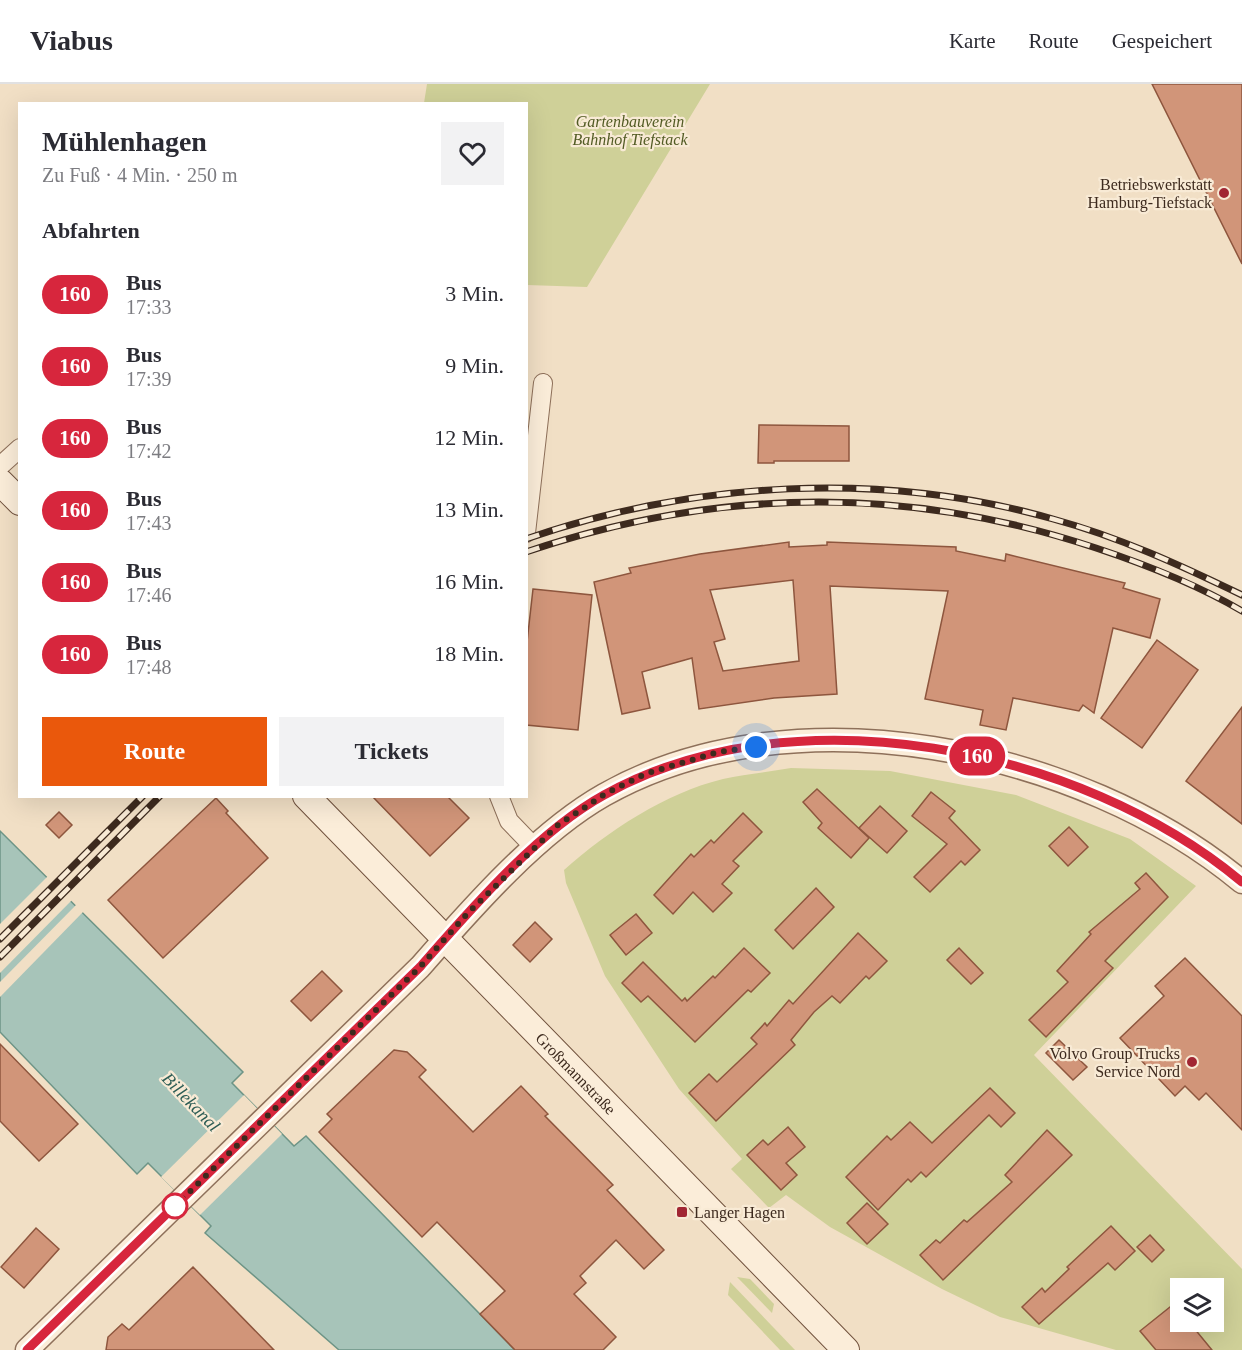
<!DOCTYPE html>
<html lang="de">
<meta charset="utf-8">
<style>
:root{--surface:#fff;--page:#f2f2f3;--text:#2b2b33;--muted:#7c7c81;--line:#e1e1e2;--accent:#ea580c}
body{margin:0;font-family:"Times New Roman",serif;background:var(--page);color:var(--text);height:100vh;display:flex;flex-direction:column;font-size:22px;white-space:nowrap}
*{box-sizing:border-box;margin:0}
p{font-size:20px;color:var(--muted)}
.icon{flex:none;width:33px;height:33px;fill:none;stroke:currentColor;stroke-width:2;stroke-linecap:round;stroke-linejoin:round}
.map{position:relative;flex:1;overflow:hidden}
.side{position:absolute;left:18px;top:18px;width:510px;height:696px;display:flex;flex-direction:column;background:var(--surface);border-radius:0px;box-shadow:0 6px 24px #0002}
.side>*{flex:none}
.badge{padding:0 12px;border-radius:20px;font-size:21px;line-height:39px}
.controls{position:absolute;left:1170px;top:1194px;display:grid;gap:12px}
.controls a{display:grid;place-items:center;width:54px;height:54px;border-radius:0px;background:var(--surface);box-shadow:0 6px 24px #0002;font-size:30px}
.you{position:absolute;width:30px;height:30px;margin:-15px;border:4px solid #fff;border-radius:50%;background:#1a73e8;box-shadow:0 0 0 9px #1a73e833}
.map>.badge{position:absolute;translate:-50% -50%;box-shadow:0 0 0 3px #fff}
h2{padding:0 24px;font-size:22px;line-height:54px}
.round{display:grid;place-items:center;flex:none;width:63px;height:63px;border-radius:0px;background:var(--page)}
.head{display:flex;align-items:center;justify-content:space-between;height:102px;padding:0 24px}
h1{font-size:28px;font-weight:600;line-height:45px}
.cta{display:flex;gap:12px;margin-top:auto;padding:12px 24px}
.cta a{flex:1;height:69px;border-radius:0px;background:var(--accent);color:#fff;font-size:24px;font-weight:600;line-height:69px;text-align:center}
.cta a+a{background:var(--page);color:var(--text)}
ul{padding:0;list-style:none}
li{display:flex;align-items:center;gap:18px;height:72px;padding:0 24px}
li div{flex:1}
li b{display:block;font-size:22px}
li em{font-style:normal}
li .badge{min-width:66px;font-weight:700;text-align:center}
header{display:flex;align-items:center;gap:36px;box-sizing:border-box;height:84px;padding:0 30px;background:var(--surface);border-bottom:2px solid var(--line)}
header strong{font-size:28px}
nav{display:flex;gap:33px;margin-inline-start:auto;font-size:21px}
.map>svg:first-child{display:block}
.green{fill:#cfd098;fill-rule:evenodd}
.water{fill:#a7c4b9;stroke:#6d9486;stroke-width:1.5}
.pier{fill:#f1dfc5}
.building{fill:#d19579;stroke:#8e563e;stroke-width:1.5;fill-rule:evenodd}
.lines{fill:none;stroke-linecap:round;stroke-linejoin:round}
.minor-casing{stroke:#8e705a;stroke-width:20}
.tertiary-casing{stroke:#8e705a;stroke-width:25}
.secondary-casing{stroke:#70513d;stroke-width:28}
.minor{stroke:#fbedd9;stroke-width:18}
.tertiary{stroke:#fbedd9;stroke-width:22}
.secondary{stroke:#fbedd9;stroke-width:26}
.rail-casing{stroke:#3d2a1e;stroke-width:7}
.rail{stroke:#f8ead5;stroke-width:4.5;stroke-dasharray:14;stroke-linecap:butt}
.line-casing{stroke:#fff;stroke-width:14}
.line{stroke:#d7263d;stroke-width:9}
.walk{stroke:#3d2a1e;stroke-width:6;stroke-dasharray:0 10.8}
.poi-dot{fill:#a12633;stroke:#f8ead5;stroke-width:2}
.stop-dot{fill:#fff;stroke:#d7263d;stroke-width:3}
.labels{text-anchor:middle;stroke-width:4.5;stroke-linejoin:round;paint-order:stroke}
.park-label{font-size:16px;font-style:italic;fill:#525b24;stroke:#f8ead5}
.poi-label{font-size:16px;fill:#3d2a1e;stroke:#f8ead5;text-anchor:end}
.street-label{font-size:16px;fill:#3d2a1e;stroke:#f8ead5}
.water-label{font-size:18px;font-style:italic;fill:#2d5d55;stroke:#f8ead5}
</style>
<header>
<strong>Viabus</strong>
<nav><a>Karte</a><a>Route</a><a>Gespeichert</a></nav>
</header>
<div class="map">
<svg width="1242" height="1266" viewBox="0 0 1242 1266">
<rect width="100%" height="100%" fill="#f1dfc5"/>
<g class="green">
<path d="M427 0H710L587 203 527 201 526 20 424 19Z"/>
<path d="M791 684 890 687 1016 711 1130 755 1196 802 1034 971 1242 1185V1266H1116L1000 1233 942 1205 830 1143 786 1111 769 1124 731 1085 742 1075 679 1005 605 892 566 799 564 786C608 747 665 709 723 695 745 690 769 688 791 684ZM1180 1204H1214V1238H1180Z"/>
<path d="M737 1193 750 1195 774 1220 772 1229Z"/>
<path d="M730 1198 795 1266H780L728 1211Z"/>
</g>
<path class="water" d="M0 747 243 988 232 999 294 1062 306 1052 515 1266H339L205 1149 211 1142 148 1079 137 1090 0 948Z"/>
<g class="pier">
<path d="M49 791 73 815 0 889V840Z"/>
<path d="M77 820 84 827 0 913V898Z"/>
<path d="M244 1011 282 1050 200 1131 161 1093Z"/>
</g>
<g class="building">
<path d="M1152 0H1242V180Z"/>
<path d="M759 341 849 342V377H774V379H758Z"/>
<path d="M789 458V463L827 461V458L956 463V467L1005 477 1006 470 1125 499 1123 504 1160 515 1150 554 1113 544 1094 629 1083 621 1079 627 1013 614 1006 646 980 641 983 626 925 615 948 507 830 502 837 610 774 614 699 625 692 574 642 588 650 624 622 630 594 498 631 489 629 484 700 470ZM793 496 799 577 723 587 714 558 725 555 710 506Z"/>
<path d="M533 505 592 511 578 646 526 641V567Z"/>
<path d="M1157 556 1198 586 1142 664 1101 634Z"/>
<path d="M1242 623V740L1186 697Z"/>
<path d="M817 705 869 754 851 774 818 744 822 739 803 718Z"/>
<path d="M931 708 955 727 949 734 980 766 965 781 961 777 930 808 914 793 947 760 912 732Z"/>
<path d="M372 712H447L469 734 430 772Z"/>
<path d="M216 714 228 727 226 729 268 774 163 874 108 816Z"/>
<path d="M880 722 907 747 887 769 859 744Z"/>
<path d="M59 728 72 741 59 754 46 741Z"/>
<path d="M743 729 762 748 733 777 739 782 722 800 732 809 713 828 693 808 673 830 654 811 691 770 694 773 711 756 714 759Z"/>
<path d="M1069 743 1088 763 1068 782 1049 762Z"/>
<path d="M1146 789 1168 813 1105 877 1113 884 1046 953 1029 936 1068 898 1057 887 1091 850 1089 848 1140 805 1135 799Z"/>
<path d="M816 804 834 823 793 865 775 846Z"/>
<path d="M636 830 652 849 626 871 610 851Z"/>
<path d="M535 838 552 855 530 878 513 861Z"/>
<path d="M858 849 887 877 869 895 866 892 840 919 832 912 814 928 791 956 795 961 716 1037 689 1009 709 990 717 998 757 960 751 954 765 939 767 942 789 916 793 920Z"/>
<path d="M744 864 770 889 751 908 748 906 695 958 648 912 641 918 622 899 643 878 682 917 685 914 687 917 713 892 715 894Z"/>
<path d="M959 864 983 889 971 900 947 876Z"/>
<path d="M1185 874 1242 932V1046L1206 1009 1199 1016 1185 1002 1175 1012 1120 954 1164 912 1155 902Z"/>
<path d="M322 887 342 907 311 937 291 917Z"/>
<path d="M1059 956 1087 983 1073 996 1046 969Z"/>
<path d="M0 960 78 1040 39 1077 0 1037Z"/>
<path d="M394 966 407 968 426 986 419 993 473 1048 521 1002 548 1030 545 1032 613 1101 607 1106 664 1166 644 1185 616 1156 580 1192 586 1199 574 1210 616 1253 603 1266H515L480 1230 505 1207 437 1138 422 1153 319 1048 332 1035 327 1030Z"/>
<path d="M990 1004 1015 1029 1001 1043 989 1031 926 1093 921 1088 911 1098 908 1095 878 1126 846 1093 887 1052 891 1056 910 1038 932 1059Z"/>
<path d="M788 1043 805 1063 786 1079 797 1091 781 1106 747 1071 763 1056 768 1061Z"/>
<path d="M1047 1046 1072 1071 943 1196 920 1171 936 1156 940 1159 964 1136 967 1138 1012 1098 1005 1091Z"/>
<path d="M867 1119 888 1140 867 1160 847 1139Z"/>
<path d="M1111 1142 1135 1167 1115 1186 1108 1179 1039 1240 1022 1223 1042 1204 1045 1208 1069 1185 1067 1183Z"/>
<path d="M36 1144 59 1165 24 1204 1 1183Z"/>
<path d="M1150 1151 1164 1166 1152 1178 1137 1163Z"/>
<path d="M193 1183 274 1266H106L108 1253 122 1240 129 1246Z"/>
<path d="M1180 1215V1238H1189L1212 1266H1156L1140 1247Z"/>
</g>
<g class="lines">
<defs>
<g id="minor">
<path d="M0 382 20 364"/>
<path d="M526 449 543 299"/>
<path d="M499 712 509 737 535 764"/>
</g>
<path id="tertiary" d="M27 1266 420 883C471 825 537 749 604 711 793 604 1081 664 1242 798"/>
<g id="secondary">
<path d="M0 398 20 418"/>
<path id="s1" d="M306 712 846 1266"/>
</g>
</defs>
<use href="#minor" class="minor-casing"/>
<use href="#tertiary" class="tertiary-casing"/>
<use href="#secondary" class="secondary-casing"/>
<use href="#minor" class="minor"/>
<use href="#tertiary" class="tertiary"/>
<use href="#secondary" class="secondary"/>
<defs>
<g id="rail">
<path d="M526 455C694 397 882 386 1053 435 1119 453 1180 481 1242 511"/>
<path d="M526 468C715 404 907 401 1096 464 1147 481 1196 500 1242 527"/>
<path d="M0 855 143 712"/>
<path d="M0 873 160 712"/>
</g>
</defs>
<use href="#rail" class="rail-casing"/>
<use href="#rail" class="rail"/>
</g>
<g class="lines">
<defs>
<path id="line" d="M27 1266 420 883C471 825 537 748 604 711 793 605 1081 663 1242 798"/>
</defs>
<use href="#line" class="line-casing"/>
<use href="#line" class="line"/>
<path class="walk" d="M175 1122 420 883 467 830 558 741 605 710 645 690 718 668 756 663"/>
</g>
<g class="poi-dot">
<circle cx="1224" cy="109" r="6"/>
<circle cx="1192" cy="978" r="6"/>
<rect x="676" y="1122" width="12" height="12" rx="3"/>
</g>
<circle class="stop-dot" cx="175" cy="1122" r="12"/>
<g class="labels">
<g class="park-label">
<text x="630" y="43">Gartenbauverein<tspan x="630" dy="18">Bahnhof Tiefstack</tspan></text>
</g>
<g class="poi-label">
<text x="1212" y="106">Betriebswerkstatt<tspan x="1212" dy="18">Hamburg-Tiefstack</tspan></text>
<text x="1180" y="975">Volvo Group Trucks<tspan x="1180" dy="18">Service Nord</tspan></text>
<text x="694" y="1134" text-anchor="start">Langer Hagen</text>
</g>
<g class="street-label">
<text dy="6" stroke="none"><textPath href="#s1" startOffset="387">Großmannstraße</textPath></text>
</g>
<g class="water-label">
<text transform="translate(191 1018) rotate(46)" y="6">Billekanal</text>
</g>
</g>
</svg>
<div class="controls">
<a><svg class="icon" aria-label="layers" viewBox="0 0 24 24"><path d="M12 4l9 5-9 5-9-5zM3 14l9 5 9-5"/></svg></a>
</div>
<div class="you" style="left:756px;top:663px"></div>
<b class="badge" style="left:977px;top:672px;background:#d7263d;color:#fff">160</b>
<section class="side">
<div class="head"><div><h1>Mühlenhagen</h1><p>Zu Fuß · 4 Min. · 250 m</p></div><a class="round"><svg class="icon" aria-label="heart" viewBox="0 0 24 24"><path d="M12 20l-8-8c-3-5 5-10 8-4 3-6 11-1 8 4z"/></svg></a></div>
<h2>Abfahrten</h2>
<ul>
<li><span class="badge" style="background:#d7263d;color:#fff">160</span><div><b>Bus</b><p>17:33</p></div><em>3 Min.</em></li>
<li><span class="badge" style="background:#d7263d;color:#fff">160</span><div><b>Bus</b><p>17:39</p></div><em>9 Min.</em></li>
<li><span class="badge" style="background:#d7263d;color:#fff">160</span><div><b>Bus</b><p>17:42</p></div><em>12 Min.</em></li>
<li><span class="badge" style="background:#d7263d;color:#fff">160</span><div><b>Bus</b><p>17:43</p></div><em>13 Min.</em></li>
<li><span class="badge" style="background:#d7263d;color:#fff">160</span><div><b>Bus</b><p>17:46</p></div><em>16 Min.</em></li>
<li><span class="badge" style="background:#d7263d;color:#fff">160</span><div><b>Bus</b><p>17:48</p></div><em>18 Min.</em></li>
</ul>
<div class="cta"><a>Route</a><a>Tickets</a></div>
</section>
</div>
